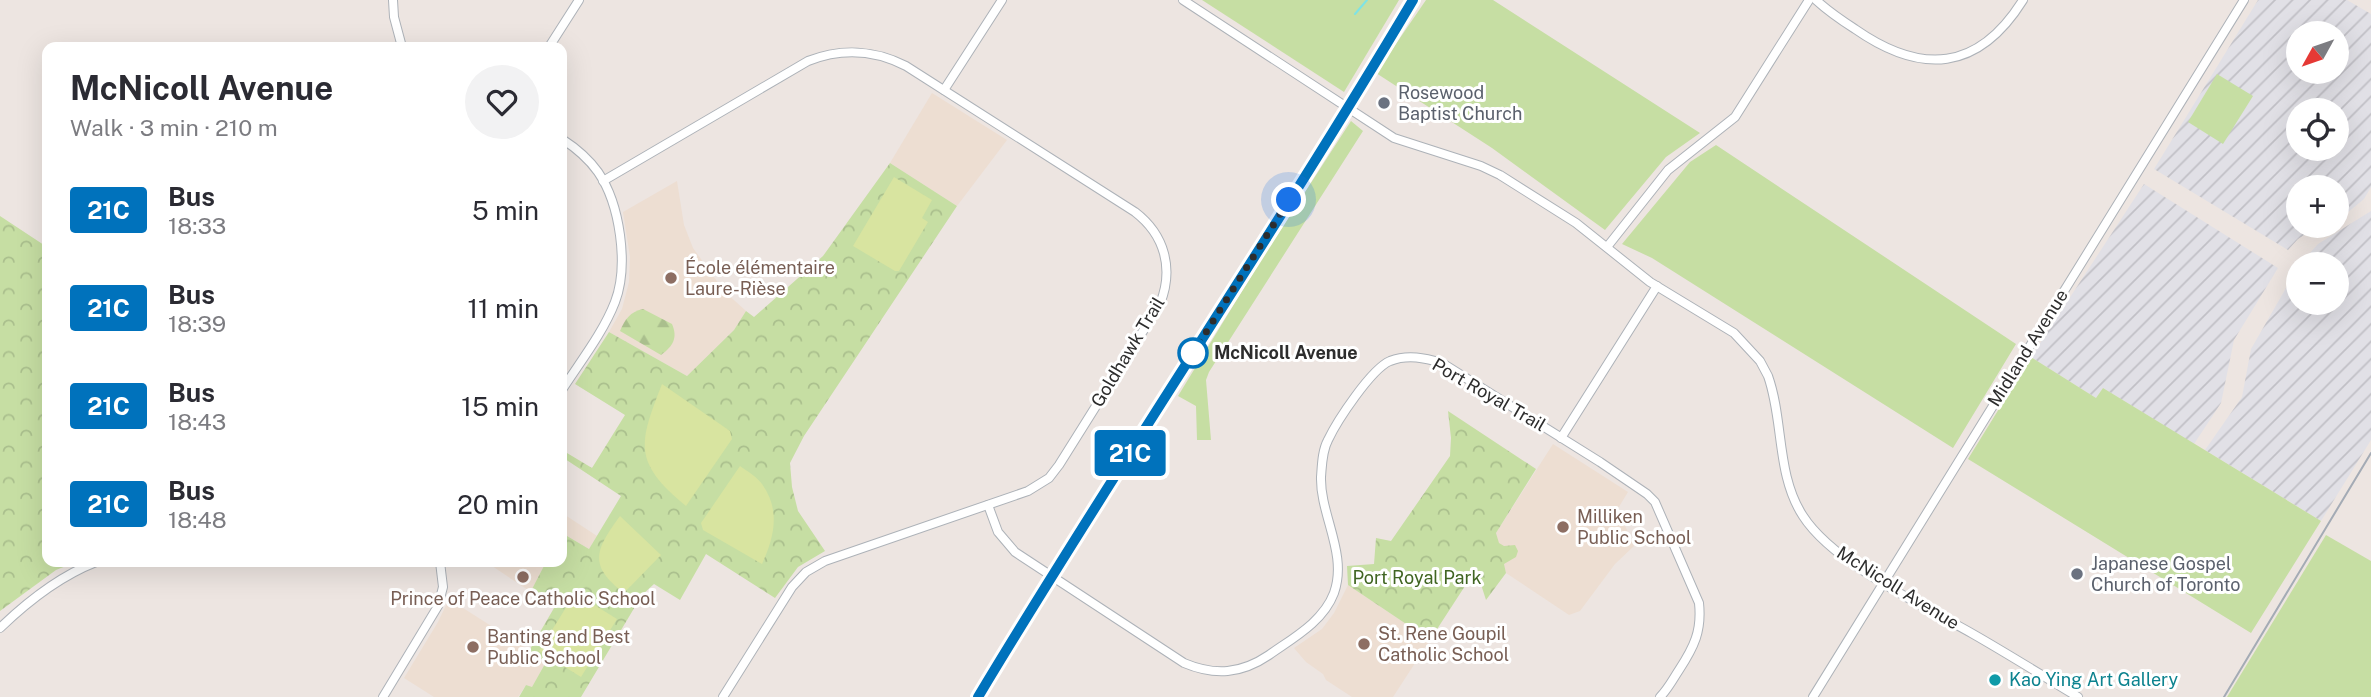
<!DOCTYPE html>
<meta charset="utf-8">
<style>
:root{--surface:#fff;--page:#f2f2f3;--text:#2b2b33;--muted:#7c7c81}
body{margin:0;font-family:"Public Sans",sans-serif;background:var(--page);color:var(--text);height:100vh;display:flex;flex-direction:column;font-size:26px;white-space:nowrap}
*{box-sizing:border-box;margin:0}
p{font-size:23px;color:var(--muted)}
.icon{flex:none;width:38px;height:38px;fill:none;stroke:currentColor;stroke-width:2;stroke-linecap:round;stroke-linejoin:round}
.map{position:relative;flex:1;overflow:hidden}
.panel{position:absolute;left:42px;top:42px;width:525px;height:525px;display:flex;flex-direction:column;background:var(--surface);border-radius:14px;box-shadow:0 7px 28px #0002}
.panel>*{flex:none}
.badge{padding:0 14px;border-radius:5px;font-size:24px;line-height:46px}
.needle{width:46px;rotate:230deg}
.fabs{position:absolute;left:2286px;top:21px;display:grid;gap:14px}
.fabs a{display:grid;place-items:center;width:63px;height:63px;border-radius:50%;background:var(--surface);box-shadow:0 7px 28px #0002;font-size:35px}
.you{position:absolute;width:35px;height:35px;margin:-18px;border:5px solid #fff;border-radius:50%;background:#1a73e8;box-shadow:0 0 0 10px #1a73e833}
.map>.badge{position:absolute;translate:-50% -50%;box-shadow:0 0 0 4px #fff}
.round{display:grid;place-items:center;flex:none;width:74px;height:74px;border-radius:37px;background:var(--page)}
.head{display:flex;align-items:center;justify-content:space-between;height:119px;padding:0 28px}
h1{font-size:33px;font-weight:700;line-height:52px}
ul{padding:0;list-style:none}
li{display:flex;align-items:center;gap:21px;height:98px;padding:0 28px}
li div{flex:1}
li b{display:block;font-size:26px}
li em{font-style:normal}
li .badge{min-width:77px;font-weight:700;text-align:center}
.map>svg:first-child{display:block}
.industrial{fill:url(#industrial-furrows);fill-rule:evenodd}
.education{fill:#edded2}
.grass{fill:#c6dea3}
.forest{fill:url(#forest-firs)}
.park{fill:url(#park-crowns)}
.pitch{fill:#d8e4a0}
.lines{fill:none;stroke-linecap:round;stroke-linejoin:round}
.stream{stroke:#7ee3e5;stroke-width:2}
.secondary-casing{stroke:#adb2b8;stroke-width:10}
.secondary{stroke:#fff;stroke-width:8}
.rail{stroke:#a4abb5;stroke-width:2}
.line-casing{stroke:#fff;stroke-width:16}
.line{stroke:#0072bc;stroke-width:10}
.walk{stroke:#2d2d2d;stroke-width:7;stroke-dasharray:0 12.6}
.worship-dot{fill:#6b7280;stroke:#fff;stroke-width:2.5}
.education-dot{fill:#8d6e63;stroke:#fff;stroke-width:2.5}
.stop-dot{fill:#fff;stroke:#0072bc;stroke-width:3.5}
.culture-dot{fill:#0f9aa8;stroke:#fff;stroke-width:2.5}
.labels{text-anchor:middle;stroke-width:6;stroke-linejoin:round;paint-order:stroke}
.worship-label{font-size:18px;fill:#5b616d;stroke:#fff;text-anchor:start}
.education-label{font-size:18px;fill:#785e54;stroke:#fff;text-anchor:start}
.street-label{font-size:18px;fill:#2d2d2d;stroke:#fff}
.stop-label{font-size:18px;font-weight:bold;fill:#2d2d2d;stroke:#fff;text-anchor:start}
.park-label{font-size:18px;fill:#406522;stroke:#fff}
.culture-label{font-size:18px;fill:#0d838f;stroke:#fff;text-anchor:start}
</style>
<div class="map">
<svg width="2371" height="697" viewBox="0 0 2371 697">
<defs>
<pattern id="industrial-furrows" width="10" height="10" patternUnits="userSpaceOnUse" patternTransform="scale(1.75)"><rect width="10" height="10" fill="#e1e0e6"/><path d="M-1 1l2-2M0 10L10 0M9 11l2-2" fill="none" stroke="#c1c0c6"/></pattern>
<pattern id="forest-firs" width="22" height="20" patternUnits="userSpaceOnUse" patternTransform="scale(1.75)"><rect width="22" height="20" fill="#c6dea3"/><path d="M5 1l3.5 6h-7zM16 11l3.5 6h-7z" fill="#aabf8d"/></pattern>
<pattern id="park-crowns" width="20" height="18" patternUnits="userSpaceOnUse" patternTransform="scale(1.75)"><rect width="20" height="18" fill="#c6dea3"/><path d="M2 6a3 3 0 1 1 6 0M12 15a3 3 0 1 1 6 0" fill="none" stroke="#aabf8d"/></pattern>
</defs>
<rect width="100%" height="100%" fill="#ede5e1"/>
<g class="industrial">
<path d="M2258 0H2347L2371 14V187L2364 199 2347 213 2336 217V187H2298V226H2318L2298 239 2288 250 2154 169ZM2298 33H2336V72H2298ZM2298 110H2336V149H2298Z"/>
<path d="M2144 184 2278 268 2234 340 2221 403 2194 444 2103 388 2096 398 2031 357Z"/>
<path d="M2371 211V440L2321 521 2205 450 2242 397 2251 349 2298 267V303H2336V264H2300L2318 244Z"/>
</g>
<g class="education">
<path d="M932 93 1007 140 957 206 890 163Z"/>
<path d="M677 181 684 225 693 248 724 291 746 311 734 330 687 376 609 332 622 309 629 282 630 257 623 212Z"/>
<path d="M1553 444 1628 492 1614 515 1623 521 1634 546 1615 564 1580 611 1569 615 1506 573 1496 533Z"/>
<path d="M562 513 597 536 589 549 562 533Z"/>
<path d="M486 562H546L531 592Z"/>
<path d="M1348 585 1430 640 1393 697H1352L1326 680 1323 674 1306 662 1294 648 1322 629 1334 613Z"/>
<path d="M449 599 546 661 532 688 526 685 518 697H434L404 678 438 622Z"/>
</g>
<g class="grass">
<path d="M1202 0H1399L1344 92Z"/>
<path d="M1426 0H1493L1700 133 1666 157 1605 230 1492 148 1376 73Z"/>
<path d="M2217 74 2253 96 2223 144 2188 122Z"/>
<path d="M1351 121 1363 131 1209 372 1206 380 1211 440H1197L1196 406 1178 396 1261 260Z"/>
<path d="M1716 145 2016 344 1953 448 1652 258 1622 244 1690 162Z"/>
<path d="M2031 357 2096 398 2103 388 2321 521 2251 633 1968 459Z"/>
<path d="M2326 535 2371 561V697H2227Z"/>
</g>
<path class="forest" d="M643 309 672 324C678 338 673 346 661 355L620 331C625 319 630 312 643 309Z"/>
<g class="park">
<path d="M890 163 957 206 804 436 790 463 792 487 798 511 825 551 798 567 775 598 706 554 680 600 654 584 642 595 581 697H519L526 685 532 687 546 662 529 651 554 608 531 591 546 562H562V533L589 549 621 496 562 457V450L592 468 625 415 575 384 609 332 687 376 734 330 746 311 754 317 823 256Z"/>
<path d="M0 216 47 247V562H76L56 570 0 611Z"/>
<path d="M1448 411 1536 469 1496 533 1499 543 1504 546 1515 545 1518 551 1516 557 1504 564 1506 573 1486 600 1476 569 1430 640 1348 585 1347 566 1374 564 1376 538 1391 541 1450 456 1451 438Z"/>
</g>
<g class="pitch">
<path d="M894 177 932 200 922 218 928 222 899 271H895L853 246Z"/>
<path d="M662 384 730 431 732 439 686 506C632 462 639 443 662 384Z"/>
<path d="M740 466C747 471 757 477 762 484 781 510 774 538 762 564L703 530 701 523Z"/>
<path d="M620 516 661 555 624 593C587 565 596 549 620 516Z"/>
<path d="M575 593 617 619 581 677 539 651Z"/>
</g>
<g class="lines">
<path class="stream" d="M1355 14 1367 0"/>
<defs>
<g id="secondary">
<path d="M393 0 394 17 402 47"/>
<path d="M1183 0 1394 138 1481 166 1500 175 1576 223 1650 282 1734 333 1760 361 1768 376C1784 421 1776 475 1803 516 1833 563 1924 606 1973 634 2008 654 2043 676 2078 697"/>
<path d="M1816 0C1828 11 1841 20 1855 29 1921 75 1978 72 2023 0"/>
<path d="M549 47 579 0"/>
<path d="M944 90 1002 0"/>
<path d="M562 139C576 148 588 158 598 172 620 204 629 265 615 302 603 333 580 362 562 390"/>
<path d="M603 181 808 61C841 48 875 50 906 66L1135 212C1165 235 1174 269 1160 304L1059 465 1049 478 1028 491 825 561 806 572 792 587 723 697"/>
<path d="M1607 247 1668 170 1735 117 1809 0"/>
<path d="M1561 438 1657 286"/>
<path d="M988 505 998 532 1015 552 1184 663C1215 676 1241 674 1269 655 1293 638 1323 622 1334 593 1348 554 1320 515 1321 477 1322 465 1322 451 1328 440 1337 421 1371 369 1390 361 1408 354 1425 358 1442 363L1600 462 1647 494 1655 502 1699 603C1702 631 1694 647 1679 670 1673 679 1668 689 1660 697"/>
<path d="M0 628C28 601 60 576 96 562"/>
<path d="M383 697 438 606 443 587 440 562"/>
<path d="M978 697C1120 463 1274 236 1413 0"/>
<path d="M1813 697 2244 0"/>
</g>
</defs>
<use href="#secondary" class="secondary-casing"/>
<use href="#secondary" class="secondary"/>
<path class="rail" d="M2224 697 2371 453"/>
</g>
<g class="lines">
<defs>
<path id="line" d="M978 697C1119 462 1273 236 1413 0"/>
</defs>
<use href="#line" class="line-casing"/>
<use href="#line" class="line"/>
<path class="walk" d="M1193 353 1289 200"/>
</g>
<g class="worship-dot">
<circle cx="1384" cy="103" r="7"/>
<circle cx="2077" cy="574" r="7"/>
</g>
<g class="education-dot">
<circle cx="671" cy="278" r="7"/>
<circle cx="1563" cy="527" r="7"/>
<circle cx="523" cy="577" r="7"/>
<circle cx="1364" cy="644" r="7"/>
<circle cx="473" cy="647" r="7"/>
</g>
<circle class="stop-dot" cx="1193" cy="353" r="14"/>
<circle class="culture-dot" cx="1995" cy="680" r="7"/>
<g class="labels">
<g class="worship-label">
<text x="1398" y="99">Rosewood<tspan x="1398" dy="21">Baptist Church</tspan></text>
<text x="2091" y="570">Japanese Gospel<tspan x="2091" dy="21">Church of Toronto</tspan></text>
</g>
<g class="education-label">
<text x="685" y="274">École élémentaire<tspan x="685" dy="21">Laure-Rièse</tspan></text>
<text x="1577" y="523">Milliken<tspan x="1577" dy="21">Public School</tspan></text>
<text x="523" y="605" text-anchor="middle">Prince of Peace Catholic School</text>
<text x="1378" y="640">St. Rene Goupil<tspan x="1378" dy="21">Catholic School</tspan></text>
<text x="487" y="643">Banting and Best<tspan x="487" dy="21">Public School</tspan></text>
</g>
<g class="street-label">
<text transform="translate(2028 348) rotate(-58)" y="6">Midland Avenue</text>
<text transform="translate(1128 352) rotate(-59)" y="6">Goldhawk Trail</text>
<text transform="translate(1489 395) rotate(30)" y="6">Port Royal Trail</text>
<text transform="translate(1898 588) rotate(32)" y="6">McNicoll Avenue</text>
</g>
<g class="stop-label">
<text x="1214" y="359">McNicoll Avenue</text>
</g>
<g class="park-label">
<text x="1417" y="584">Port Royal Park</text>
</g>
<g class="culture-label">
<text x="2009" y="686">Kao Ying Art Gallery</text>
</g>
</g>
</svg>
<div class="fabs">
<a><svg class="needle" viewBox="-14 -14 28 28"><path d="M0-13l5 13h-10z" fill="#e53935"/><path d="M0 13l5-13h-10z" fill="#7c7c81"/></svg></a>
<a><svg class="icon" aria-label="locate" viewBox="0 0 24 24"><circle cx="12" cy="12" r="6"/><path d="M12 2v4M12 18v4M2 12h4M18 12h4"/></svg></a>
<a>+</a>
<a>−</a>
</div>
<div class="you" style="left:1289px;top:200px"></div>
<b class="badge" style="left:1130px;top:453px;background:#0072bc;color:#fff">21C</b>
<section class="panel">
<div class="head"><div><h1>McNicoll Avenue</h1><p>Walk · 3 min · 210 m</p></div><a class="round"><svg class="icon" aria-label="heart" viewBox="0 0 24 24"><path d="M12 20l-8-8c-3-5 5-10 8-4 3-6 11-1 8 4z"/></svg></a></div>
<ul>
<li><span class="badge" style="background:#0072bc;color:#fff">21C</span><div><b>Bus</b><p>18:33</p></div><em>5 min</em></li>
<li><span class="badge" style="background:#0072bc;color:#fff">21C</span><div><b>Bus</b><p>18:39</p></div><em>11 min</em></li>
<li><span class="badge" style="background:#0072bc;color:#fff">21C</span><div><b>Bus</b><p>18:43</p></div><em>15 min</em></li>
<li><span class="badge" style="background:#0072bc;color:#fff">21C</span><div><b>Bus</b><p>18:48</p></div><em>20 min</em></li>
</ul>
</section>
</div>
